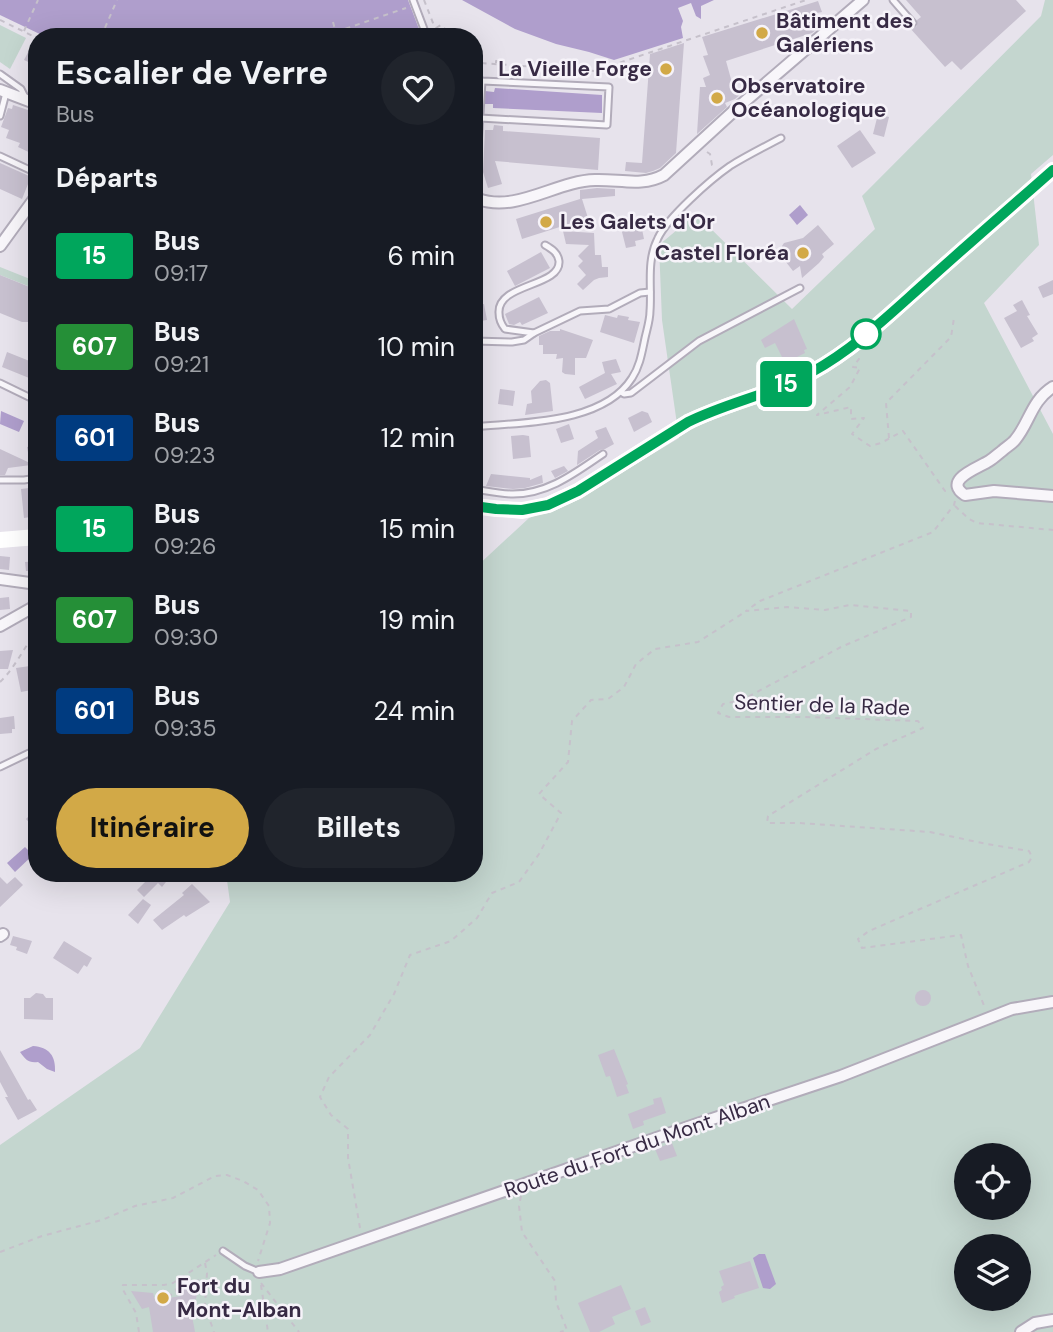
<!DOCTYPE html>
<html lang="fr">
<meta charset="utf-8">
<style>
:root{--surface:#171b24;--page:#20242c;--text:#f1f3f6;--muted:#9ea1a6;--accent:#d2a947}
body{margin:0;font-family:"DM Sans",sans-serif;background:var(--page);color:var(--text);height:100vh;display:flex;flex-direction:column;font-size:26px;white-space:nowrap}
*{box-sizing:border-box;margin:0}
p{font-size:23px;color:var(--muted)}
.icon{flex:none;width:38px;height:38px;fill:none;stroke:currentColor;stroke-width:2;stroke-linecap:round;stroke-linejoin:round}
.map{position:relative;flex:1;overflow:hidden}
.sheet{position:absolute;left:28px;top:28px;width:455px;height:854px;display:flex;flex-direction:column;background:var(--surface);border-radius:28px;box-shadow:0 7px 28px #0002}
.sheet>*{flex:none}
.badge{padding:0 14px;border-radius:5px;font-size:24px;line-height:46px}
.buttons{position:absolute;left:954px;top:1143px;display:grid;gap:14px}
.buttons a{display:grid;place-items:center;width:77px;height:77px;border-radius:50%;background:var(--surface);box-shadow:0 7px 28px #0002;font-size:35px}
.map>.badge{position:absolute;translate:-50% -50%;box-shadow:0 0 0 4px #fff}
h2{padding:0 28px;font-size:26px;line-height:63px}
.round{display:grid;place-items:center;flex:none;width:74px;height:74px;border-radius:37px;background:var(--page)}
.summary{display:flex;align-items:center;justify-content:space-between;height:119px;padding:0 28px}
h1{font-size:33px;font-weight:700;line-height:52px}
.cta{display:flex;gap:14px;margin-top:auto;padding:14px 28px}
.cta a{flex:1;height:80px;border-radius:42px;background:var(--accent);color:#111;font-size:28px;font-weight:700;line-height:80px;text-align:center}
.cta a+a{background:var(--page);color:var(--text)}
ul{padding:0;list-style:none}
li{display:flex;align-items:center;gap:21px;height:91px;padding:0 28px}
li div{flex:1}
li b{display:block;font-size:26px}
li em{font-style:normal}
li .badge{min-width:77px;font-weight:700;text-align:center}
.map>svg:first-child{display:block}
.green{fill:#c4d6cf;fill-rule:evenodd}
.water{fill:#af9ecc}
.building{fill:#c7c0cf}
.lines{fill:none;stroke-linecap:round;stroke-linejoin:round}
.service-casing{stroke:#b2acba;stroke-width:9}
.minor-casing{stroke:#b2acba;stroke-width:14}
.path{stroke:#c6c1cb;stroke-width:2;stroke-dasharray:5 5;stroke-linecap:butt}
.service{stroke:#f8f6fa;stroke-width:5}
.minor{stroke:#f8f6fa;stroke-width:10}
.secondary{stroke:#fff;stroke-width:16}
.line-casing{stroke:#fff;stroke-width:16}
.line{stroke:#00a65c;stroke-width:10}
.poi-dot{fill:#d2a947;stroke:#f6f3f9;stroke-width:2.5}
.stop-dot{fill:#fff;stroke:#00a65c;stroke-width:3.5}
.labels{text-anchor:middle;stroke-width:5;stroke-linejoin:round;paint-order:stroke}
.poi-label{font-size:21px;font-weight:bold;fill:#372a44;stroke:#f6f3f9;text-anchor:start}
.street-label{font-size:21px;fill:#372a44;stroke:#f6f3f9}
</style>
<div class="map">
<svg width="1053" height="1332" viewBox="0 0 1053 1332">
<rect width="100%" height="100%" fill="#e7e3ec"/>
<g class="green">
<path d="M1045 0H1053V155L1031 174 1039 245 984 303 1053 434V1332H0V1145L140 1048 230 902 226 873H474V569L529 518 576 500 679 438 662 320 659 245 696 214 792 309 875 229 862 196 1041 16ZM966 1155H1018V1208H966ZM966 1246H1018V1298H966Z"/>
<path d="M0 25 26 38 10 69 0 62Z"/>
<path d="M0 267 35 281 33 288 0 275Z"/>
</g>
<g class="water">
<path d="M0 0H408L422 37H46L0 15Z"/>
<path d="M462 0H714L701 6V19L696 16 691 3 678 8 683 21 681 27 683 38 614 60 589 52 556 44 515 29Z"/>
<path d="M474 87H485V91L494 92 495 88 602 95V113L493 108V104H484L483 108 474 107Z"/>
<path d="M800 205 808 215 797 225 789 215Z"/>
<path d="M1 411 24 421 19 432 0 424Z"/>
<path d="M25 847 33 855 15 872 7 863Z"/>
<path d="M33 1046C49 1047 56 1056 55 1072L47 1069 38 1062C28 1063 26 1060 20 1052Z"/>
<path d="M759 1254H765L776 1284 770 1289 763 1288 753 1258Z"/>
</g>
<g class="building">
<path d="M906 0H1016L1026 11 961 70 952 61 945 67 909 27 913 28 917 26V20L921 17Z"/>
<path d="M818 1 822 12 817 13 821 26 812 33 726 61 734 90 754 83 735 99 725 103 727 107 697 134 700 87H706L703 78 710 75 703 56 708 55 702 37Z"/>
<path d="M37 35V66L24 60Z"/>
<path d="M684 43 676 153 660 168 653 171 646 173 625 171 626 162 642 163 650 54Z"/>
<path d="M13 105 37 113V156L18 147 20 143 6 138 9 130 1 127 8 108 12 109Z"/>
<path d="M878 114 889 117 884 137 873 134Z"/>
<path d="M494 125 503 126V131L600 138 598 170 495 161 502 184 488 188 483 172 485 130H493Z"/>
<path d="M860 130 876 153 852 168 837 146Z"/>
<path d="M0 163 29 176 30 179 22 199 0 189Z"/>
<path d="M597 188 615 189V196L582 199 588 218 522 239 516 219 580 199V190Z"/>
<path d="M640 219 644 239 635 241 636 246 626 248 620 224Z"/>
<path d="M818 225 834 244 822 254 824 257 819 263 802 278 800 266 793 271 786 262 788 261 784 257 786 256 783 252 782 246 784 243 803 238Z"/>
<path d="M563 231 594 233 595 255H601L602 267H608V277L599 278 594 280 583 290 577 284 586 275 578 266 583 261 578 256 589 245 566 244Z"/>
<path d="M541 252 550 268 515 286 507 271Z"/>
<path d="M0 275 37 290V322H22L0 313Z"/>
<path d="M1053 280V294L1043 298 1038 287Z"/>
<path d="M539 297 548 313 522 325 520 322 514 325 509 324 505 314Z"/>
<path d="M1022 300 1030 315 1027 316 1038 334 1032 338 1034 341 1021 348 1004 318 1017 311 1013 305Z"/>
<path d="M484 304 487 320 474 322V306Z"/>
<path d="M605 315 617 318 618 315 629 317 628 320 640 322 634 343 600 332Z"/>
<path d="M794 319 807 349 804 350 805 353 785 363 775 343 765 348 761 340Z"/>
<path d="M560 329 593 340 586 358H575V375L565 374 562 372 563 358 556 359 557 354H543V345H539V336L550 331H560Z"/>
<path d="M7 352 37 364V374L34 380 2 367Z"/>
<path d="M616 359 621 372 611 374 617 384 585 399 579 387 605 373 602 362Z"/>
<path d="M546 380 550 383 553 411 525 415 527 404 532 403 531 391 540 381Z"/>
<path d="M500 389 515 391 513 406 498 404Z"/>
<path d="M642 411 648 413 652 422 634 432 628 418Z"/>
<path d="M569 424 574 439 561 443 556 429Z"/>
<path d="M606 427 614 444 605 449 600 450 577 465 578 451 598 438 595 431Z"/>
<path d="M523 435 529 436 531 457 513 459 511 436Z"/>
<path d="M37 445V473H32L31 465 8 468 5 475H0V449L30 463 27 447Z"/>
<path d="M564 466 568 471 555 478 551 471Z"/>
<path d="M491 474 530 478V480L542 475 543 483 525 488 513 489 486 486Z"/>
<path d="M37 487V516L24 518 21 489Z"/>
<path d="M0 556 10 557 9 570 0 569Z"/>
<path d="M37 561V570L26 571 25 562Z"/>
<path d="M9 597 10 609 0 610V598Z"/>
<path d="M13 650 8 669H0V651Z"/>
<path d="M37 665V689L21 692 16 668Z"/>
<path d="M14 716 15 729H12V733L0 734V718Z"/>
<path d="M37 808V831L26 819Z"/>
<path d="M140 873H173L162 887 158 883 144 897 137 890 148 879Z"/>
<path d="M0 877 7 884 15 877 23 885 0 907Z"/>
<path d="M192 884 210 902 186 917 184 915 162 930 153 920 184 895 182 893Z"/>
<path d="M143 899 151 905 138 924 128 915Z"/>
<path d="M13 936 32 941 27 954 16 950 17 947 10 945Z"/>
<path d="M64 941 92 958 87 967 84 965 78 974 53 958Z"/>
<circle cx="923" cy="998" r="8"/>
<path d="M36 993 43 994 46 998H53V1020L24 1019V998H30Z"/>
<path d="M614 1049 628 1084 626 1085 629 1093 617 1097 610 1076 606 1077 598 1055Z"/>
<path d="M0 1050 28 1100 30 1099 37 1110 18 1120 5 1097H8L0 1082Z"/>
<path d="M661 1097 666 1113 643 1121 644 1125 633 1129 628 1114 654 1104 653 1099Z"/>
<path d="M672 1143 677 1156 660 1161 655 1149Z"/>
<path d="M750 1261 759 1288 734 1296 735 1298 722 1303 719 1292 722 1290 721 1287 724 1285 719 1271Z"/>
<path d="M199 1279 196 1299 189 1300 195 1332H153L149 1307 142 1309 131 1291 153 1293 155 1300 181 1296 180 1289Z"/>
<path d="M621 1285 631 1309 612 1317 615 1324 599 1332H590L578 1303Z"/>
<path d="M645 1307 651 1322 641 1326 635 1311Z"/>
</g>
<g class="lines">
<defs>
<g id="service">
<path d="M413 0 427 37"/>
<path d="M893 0 913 23"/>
<path d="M0 74 21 89 26 99"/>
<path d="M474 78 482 81 609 87 607 125 480 118"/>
<path d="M0 116 6 93"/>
<path d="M0 156 32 171 37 179"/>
<path d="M478 199 477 163 482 81"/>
<path d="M534 333 505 329C501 324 499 320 499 313 497 283 561 287 559 261 558 253 552 249 545 245"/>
<path d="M474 341 512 342 524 340 534 333 580 311 609 309 640 293 650 292"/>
<path d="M0 383 37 401"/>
<path d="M621 392 624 394 631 393 699 341 800 288"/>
<path d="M474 427C523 422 603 424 632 378 640 366 642 352 645 338 647 329 650 320 650 311 652 287 646 261 658 238 668 217 710 180 730 166 746 156 764 147 781 138"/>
<path d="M0 480H24L37 478"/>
<path d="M474 489C487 491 500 494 513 494 548 494 575 473 603 454"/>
<path d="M0 767 29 753 37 752"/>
<path d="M223 1251 245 1266 259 1272"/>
</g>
<g id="minor">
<path d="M0 90 37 104"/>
<path d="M474 201 478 199C517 213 556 181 595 180 619 179 642 187 664 175L736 109 863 0"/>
<path d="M0 246 37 195"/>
<path d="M1053 387C1031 401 1030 422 1015 440 1012 444 1006 447 1002 451 998 454 994 458 989 461 978 468 942 480 965 495L994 491 1053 496"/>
<path d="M0 579 37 584"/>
<path d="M0 626 37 605"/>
<path d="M0 936 3 934"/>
<path d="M259 1272 280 1269 691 1126 841 1076 1012 1009 1053 1002"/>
<path d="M1021 1332 1035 1323 1053 1320"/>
</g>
</defs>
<use href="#service" class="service-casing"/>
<use href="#minor" class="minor-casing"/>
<g class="path">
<path d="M424 0 435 28 444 37"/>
<path d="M0 20 37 38"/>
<path d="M333 22 337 37"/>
<path d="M436 28 441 25 453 37"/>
<path d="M24 31 38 0"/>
<path d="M336 32 406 8"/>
<path d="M182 35 184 37"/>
<path d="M101 37 117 0"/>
<path d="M474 57 480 63 595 71 806 0"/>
<path d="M496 63V61H501"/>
<path d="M707 152 710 154 712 165H716"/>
<path d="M858 359H859L853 367 860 368 850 387 817 415 851 407V419L864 418 852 434 870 446 881 443 903 431 945 491H949"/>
<path d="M889 438 886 403 951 337 954 318"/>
<path d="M955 501 954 505 933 532 760 601 746 611 787 607 825 610 850 605 911 611V617L841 647 742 700 723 704 718 713 729 717H806L918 721 923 728 876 749 768 816 767 823H799L930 832 987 844 1029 851 1032 857 1029 862 869 931 858 939 862 948 961 935 968 966 985 1008"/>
<path d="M955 506 969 519 977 523 1053 530"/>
<path d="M0 682C15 668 24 647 37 631"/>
<path d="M521 1196 519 1206 522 1232 555 1281 556 1302 567 1330 560 1332"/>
<path d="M360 1228 348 1158V1129L331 1115 320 1097 329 1077 370 1035 394 994 410 955 451 941 477 918 492 893 519 882 539 854 561 813 539 794 568 762 572 721 591 700 608 699 624 687 636 664 655 649 698 642 745 612"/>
<path d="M0 1252 42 1236 102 1220 135 1206 173 1198 215 1176 227 1175 243 1181 258 1190 269 1206 270 1223 258 1261"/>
<path d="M205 1263 207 1273 205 1306 214 1332"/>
<path d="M261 1283 299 1332"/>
<path d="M261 1285 268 1332"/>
<path d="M170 1298V1295L177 1293 175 1287 184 1282 185 1276"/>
<path d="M139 1332 136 1313 122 1288 123 1285H164L173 1283 216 1255"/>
</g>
<use href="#service" class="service"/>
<use href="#minor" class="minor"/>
<g class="secondary">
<path d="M474 506 522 511 548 505 578 491 688 422C728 402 773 394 812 372 856 348 892 312 929 279 970 243 1012 207 1053 170"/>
<path d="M0 540 37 537"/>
</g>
</g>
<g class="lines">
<defs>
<path id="line" d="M474 506 496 509 522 510 548 505 578 491 688 422C728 402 773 394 812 372 854 349 889 315 925 283 967 245 1010 208 1053 170"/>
</defs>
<use href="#line" class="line-casing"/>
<use href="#line" class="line"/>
</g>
<g class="poi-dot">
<circle cx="762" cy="33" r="7"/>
<circle cx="666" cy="69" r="7"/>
<circle cx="717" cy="98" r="7"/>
<circle cx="546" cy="222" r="7"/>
<circle cx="803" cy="253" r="7"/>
<circle cx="163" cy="1298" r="7"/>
</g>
<circle class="stop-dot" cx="866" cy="334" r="14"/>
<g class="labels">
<g class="poi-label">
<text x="776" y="28">Bâtiment des<tspan x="776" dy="24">Galériens</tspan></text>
<text x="652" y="76" text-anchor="end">La Vieille Forge</text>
<text x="731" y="93">Observatoire<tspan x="731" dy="24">Océanologique</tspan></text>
<text x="560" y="229">Les Galets d'Or</text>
<text x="789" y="260" text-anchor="end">Castel Floréa</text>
<text x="177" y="1293">Fort du<tspan x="177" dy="24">Mont-Alban</tspan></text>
</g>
<g class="street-label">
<text transform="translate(822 705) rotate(2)" y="7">Sentier de la Rade</text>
<text transform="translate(637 1146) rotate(-19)" y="7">Route du Fort du Mont Alban</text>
</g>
</g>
</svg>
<div class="buttons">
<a><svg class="icon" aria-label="locate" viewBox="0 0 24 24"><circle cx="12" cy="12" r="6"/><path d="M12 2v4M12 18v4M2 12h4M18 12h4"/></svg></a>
<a><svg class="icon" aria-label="layers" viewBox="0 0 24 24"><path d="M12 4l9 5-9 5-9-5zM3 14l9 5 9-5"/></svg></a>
</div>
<b class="badge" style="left:786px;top:384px;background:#00a65c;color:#fff">15</b>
<section class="sheet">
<div class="summary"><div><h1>Escalier de Verre</h1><p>Bus</p></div><a class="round"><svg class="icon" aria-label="heart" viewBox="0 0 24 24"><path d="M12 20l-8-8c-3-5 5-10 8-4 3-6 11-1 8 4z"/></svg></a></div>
<h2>Départs</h2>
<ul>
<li><span class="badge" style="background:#00a65c;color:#fff">15</span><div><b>Bus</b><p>09:17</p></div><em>6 min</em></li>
<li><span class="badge" style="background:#258f37;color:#fff">607</span><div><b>Bus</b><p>09:21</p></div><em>10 min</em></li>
<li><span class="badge" style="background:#003b80;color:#fff">601</span><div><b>Bus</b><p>09:23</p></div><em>12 min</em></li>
<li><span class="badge" style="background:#00a65c;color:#fff">15</span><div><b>Bus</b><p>09:26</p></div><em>15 min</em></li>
<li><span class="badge" style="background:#258f37;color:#fff">607</span><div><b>Bus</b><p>09:30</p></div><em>19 min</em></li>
<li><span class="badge" style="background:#003b80;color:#fff">601</span><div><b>Bus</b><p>09:35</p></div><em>24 min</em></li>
</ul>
<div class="cta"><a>Itinéraire</a><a>Billets</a></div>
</section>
</div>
